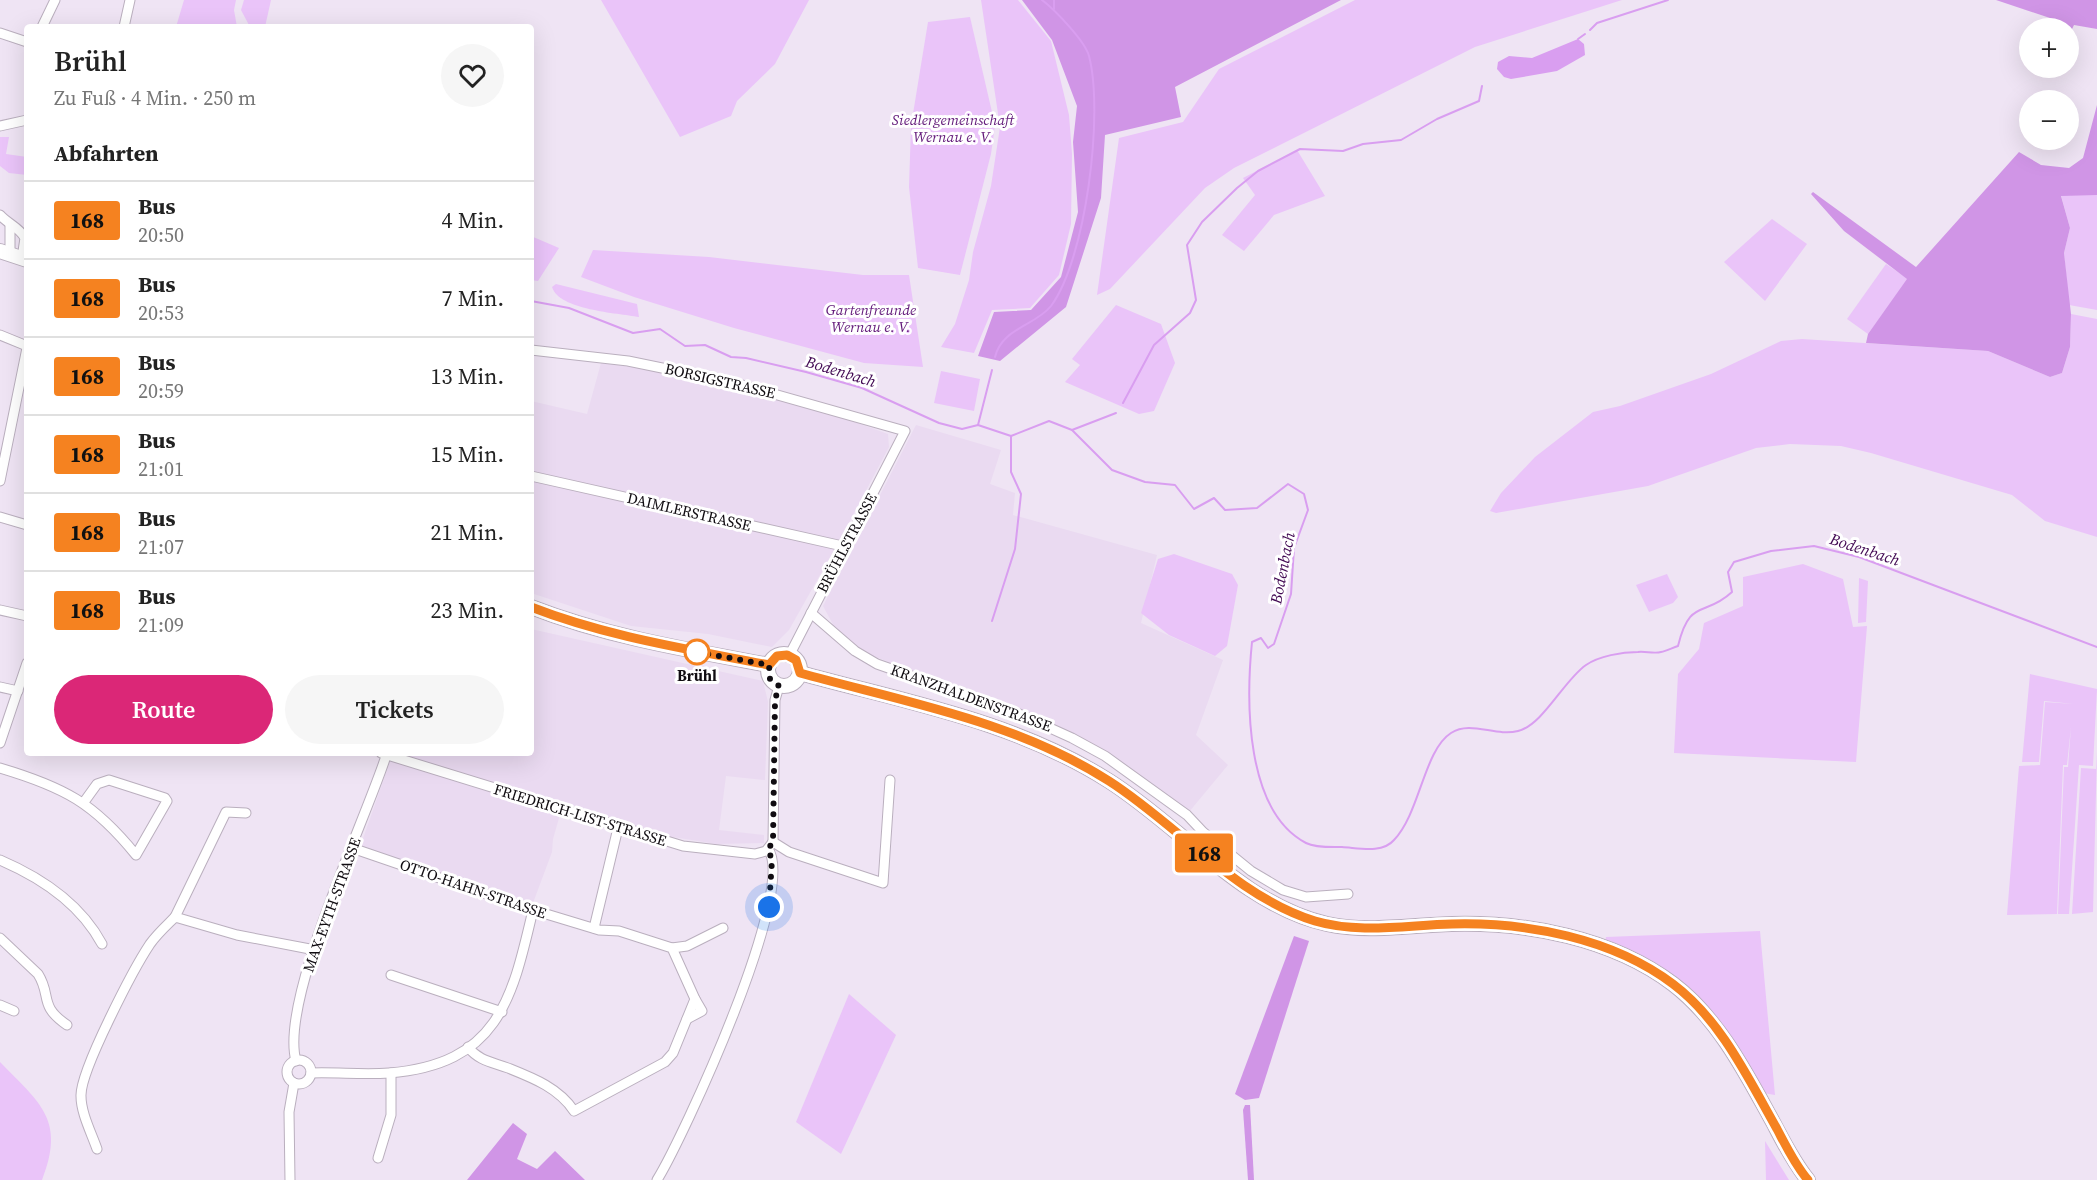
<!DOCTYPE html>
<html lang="de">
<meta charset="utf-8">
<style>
:root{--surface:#fff;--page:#f6f6f6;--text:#222;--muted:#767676;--line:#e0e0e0;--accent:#db2777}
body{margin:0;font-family:"Source Serif 4",serif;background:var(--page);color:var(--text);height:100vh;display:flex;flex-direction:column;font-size:22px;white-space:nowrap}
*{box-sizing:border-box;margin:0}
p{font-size:20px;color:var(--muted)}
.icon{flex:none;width:33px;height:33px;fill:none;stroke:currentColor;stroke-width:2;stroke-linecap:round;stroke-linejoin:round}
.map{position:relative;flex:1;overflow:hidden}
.side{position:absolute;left:24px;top:24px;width:510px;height:732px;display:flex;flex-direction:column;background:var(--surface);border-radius:6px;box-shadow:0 6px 24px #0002}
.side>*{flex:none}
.badge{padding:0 12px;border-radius:4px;font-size:21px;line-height:39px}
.controls{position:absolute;left:2019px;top:18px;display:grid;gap:12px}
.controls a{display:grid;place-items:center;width:60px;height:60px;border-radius:50%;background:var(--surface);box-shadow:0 6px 24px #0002;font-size:30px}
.you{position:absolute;width:30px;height:30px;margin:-15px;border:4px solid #fff;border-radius:50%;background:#1a73e8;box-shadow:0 0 0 9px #1a73e833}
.map>.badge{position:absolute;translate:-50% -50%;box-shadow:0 0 0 3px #fff}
h2{padding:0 30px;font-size:22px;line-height:54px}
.round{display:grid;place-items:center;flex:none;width:63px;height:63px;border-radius:32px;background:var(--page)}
.head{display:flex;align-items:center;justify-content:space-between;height:102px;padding:0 30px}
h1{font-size:28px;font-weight:600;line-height:45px}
.cta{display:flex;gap:12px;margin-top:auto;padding:12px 30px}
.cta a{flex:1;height:69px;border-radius:36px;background:var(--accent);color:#fff;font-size:24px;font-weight:600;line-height:69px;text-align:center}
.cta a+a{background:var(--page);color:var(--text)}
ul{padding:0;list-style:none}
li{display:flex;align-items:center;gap:18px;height:78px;padding:0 30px;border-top:2px solid var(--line)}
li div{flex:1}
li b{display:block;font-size:22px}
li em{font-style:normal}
li .badge{min-width:66px;font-weight:700;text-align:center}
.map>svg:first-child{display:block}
.built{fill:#eadaf1}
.green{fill:#eac4f9}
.forest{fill:#d095e6}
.water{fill:#d99ef0}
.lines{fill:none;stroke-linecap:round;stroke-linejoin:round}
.stream{stroke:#d99ef0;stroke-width:2}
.street-casing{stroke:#baafbe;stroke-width:11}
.secondary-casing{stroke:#baafbe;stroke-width:16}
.street{stroke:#fff;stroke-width:9}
.secondary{stroke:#fff;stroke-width:14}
.line-casing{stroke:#fff;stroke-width:14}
.line{stroke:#f58220;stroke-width:9}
.walk{stroke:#100c11;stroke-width:6;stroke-dasharray:0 10.8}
.stop-dot{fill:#fff;stroke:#f58220;stroke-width:3}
.labels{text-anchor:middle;stroke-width:6;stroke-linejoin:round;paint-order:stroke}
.park-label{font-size:15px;font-style:italic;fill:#631a7a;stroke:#fff}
.street-label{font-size:15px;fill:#100c11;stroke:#fff}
.stop-label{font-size:15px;font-weight:bold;fill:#100c11;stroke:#fff}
.water-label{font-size:16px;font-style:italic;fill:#410852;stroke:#fff}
</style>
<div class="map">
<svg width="2097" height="1180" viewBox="0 0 2097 1180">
<rect width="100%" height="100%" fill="#efe4f4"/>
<g class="built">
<path d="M601 363 640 368 726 385 827 412 888 434 889 447 843 534 789 630 772 647 708 634 631 626 531 593V401L587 414Z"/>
<path d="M916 425 1001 450 990 484 1015 493 1013 515 1157 555 1141 623 1223 660 1196 735 1228 765 1189 812 1150 783 1023 713 862 652 836 630 823 606Z"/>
<path d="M531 629 763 681 768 702 765 780 726 776 719 830 764 835V843L716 844 667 836 563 804 553 839 552 852 533 903 360 847 393 753H531Z"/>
</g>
<g class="green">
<path d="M184 0H236L234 10 237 27H176Z"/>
<path d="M244 0H271L265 27H250L241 10Z"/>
<path d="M601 0H809L775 64 737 101 731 116 680 137Z"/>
<path d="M981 0H1018L1051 41 1069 115 1072 154 1071 224 1059 275 1030 308 992 310 974 353 941 347 955 324 969 280 973 252 991 186 1000 127Z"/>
<path d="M1355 0H1622L1475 47 1234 168 1205 188 1110 289 1097 295 1119 138 1183 122 1219 69Z"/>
<path d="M970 17 995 125 991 154 960 275 918 268 909 187 911 126 928 22Z"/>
<path d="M0 137H9L6 154 27 157V175L9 173 0 166Z"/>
<path d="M1297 150 1325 196 1274 215 1244 251 1222 235 1255 195 1243 178Z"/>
<path d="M2061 195H2097V310L2069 305 2064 253 2070 228Z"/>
<path d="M1772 219 1807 244 1765 301 1724 262Z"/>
<path d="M531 236 559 248 538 281 531 280Z"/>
<path d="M593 250 709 257 863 275H909L923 367 864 363 734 328 634 297 581 277Z"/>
<path d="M1886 264 1908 279 1868 334 1847 319Z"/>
<path d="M556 284 637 304 639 317C617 313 559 310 552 287Z"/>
<path d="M1116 305 1161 324 1175 363 1154 411 1139 414 1065 382 1080 365 1072 359Z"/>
<path d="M2071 314 2097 319V537L2045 521 2012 495 1871 453 1841 446 1790 444 1756 448 1648 486 1496 513 1490 511 1501 493 1535 457 1593 412 1620 406 1711 374 1781 341 1802 339 1988 351 2050 377 2062 373 2070 347Z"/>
<path d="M941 371 980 379 974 411 934 403Z"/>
<path d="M1174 554 1232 574 1238 585 1227 646 1215 656 1169 635 1141 613 1158 559Z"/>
<path d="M1803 564 1843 579 1853 627 1867 626 1856 762 1674 753 1678 674 1699 649 1704 623 1743 606V577Z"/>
<path d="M1667 574 1678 597 1673 603 1649 612 1636 585Z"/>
<path d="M1859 578 1868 581 1866 622 1858 623Z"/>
<path d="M2030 674 2097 689 2093 766 2079 765 2069 914H2058L2064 767H2068L2071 727 2067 765H2063L2057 914 2007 915 2019 766 2040 765 2045 702 2074 704 2044 701 2039 762H2022Z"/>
<path d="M2097 752 2093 912 2072 914 2081 768 2096 769Z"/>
<path d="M1760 931 1775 1095 1763 1093 1717 1022 1605 942 1606 937Z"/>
<path d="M849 994 896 1035 841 1154 796 1122Z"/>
<path d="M0 1062C40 1103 66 1120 42 1180H0Z"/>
<path d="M1765 1141 1789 1180H1766Z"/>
</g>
<g class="forest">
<path d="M1022 0H1341L1175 87 1181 117 1105 135 1101 198 1066 307 1000 361 978 356 994 312 1031 310 1061 277 1078 212 1073 142 1077 106 1052 40Z"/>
<path d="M1996 0H2097V29L2074 25 2069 35 2068 28H2058L2059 21Z"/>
<path d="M2097 105V195L2061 196 2070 228 2064 253 2071 314 2070 347 2062 373 2050 377 1988 351 1866 343 1868 334 1907 279 1844 231 1811 194 1813 192 1916 267 2019 152 2041 165 2069 168 2083 158Z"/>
<path d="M1294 936 1309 941 1259 1098 1245 1100 1235 1094Z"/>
<path d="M1245 1105H1250L1254 1180H1248L1243 1110Z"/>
<path d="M513 1123 527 1134 517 1159 537 1169 555 1151 585 1180H467Z"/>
</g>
<path class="water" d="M1578 39 1584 44 1585 55 1557 71 1511 79 1504 77 1497 69 1498 62 1509 56 1532 58Z"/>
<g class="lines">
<g class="stream">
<path d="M1054 9V0"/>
<path d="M1590 30 1597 23 1668 0"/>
<path d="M1578 39 1585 34"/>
<path d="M531 301 569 308 633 333 660 329 685 346 705 345 731 357 746 358 806 372 862 388 939 423 962 429 978 425 1011 436 1049 421 1072 430 1112 470 1145 482 1175 485 1194 509 1214 498 1225 510 1257 508 1288 484 1304 494 1308 510 1294 548 1291 594 1274 644 1268 648 1261 638 1252 642C1246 701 1245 811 1306 843 1316 848 1332 847 1342 847 1359 848 1382 854 1394 840 1420 813 1424 750 1451 733 1471 720 1495 737 1518 731 1543 725 1564 680 1586 665 1599 656 1622 652 1638 652 1645 651 1654 654 1661 652 1666 651 1672 648 1678 646 1690 597 1704 618 1732 592L1728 572 1734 562 1771 551 1814 546 1859 557 2097 647"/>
<path d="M995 357C1002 328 1035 326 1051 306 1086 259 1104 113 1089 56 1085 41 1055 10 1042 0"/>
<path d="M1123 403 1154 345 1190 313 1196 300 1187 245 1202 222 1237 188 1258 171 1300 149 1343 151 1363 144 1401 140 1437 119 1479 101 1482 86"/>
<path d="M978 425 992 370"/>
<path d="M1072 430 1116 413"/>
<path d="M992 621 1015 549 1021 494 1011 472V436"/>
</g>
<defs>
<g id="street">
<path d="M42 27 55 0"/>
<path d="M124 27 130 0"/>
<path d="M0 33 27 42"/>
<path d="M0 126 27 120"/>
<path d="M0 215C8 224 19 227 25 238L22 258"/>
<path d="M10 225V255"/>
<path d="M0 335 27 346"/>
<path d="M531 350 628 361 735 383 905 431 789 656"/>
<path d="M531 476 847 547"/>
<path d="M0 481 27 348"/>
<path d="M0 517 27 525"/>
<path d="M0 610 27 616"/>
<path d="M811 613 855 651 877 664 1017 713 1072 738 1105 756 1187 815 1203 832 1251 871 1283 890 1306 897 1348 894"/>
<path d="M0 687 18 691"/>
<path d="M0 743 27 663"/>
<path d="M381 753 683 846 755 854 766 851 773 842"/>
<path d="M0 768C64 787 94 803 136 855L167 801 165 798 109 780 97 784 84 802"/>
<path d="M773 842 789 852 883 883 890 780"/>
<path d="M773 842 775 700 779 686"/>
<path d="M352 848 533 910 599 930 619 931 672 948 695 999 673 1053 665 1062 574 1111C559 1088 533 1078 508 1068 492 1062 479 1061 468 1047"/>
<path d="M0 860C42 878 80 903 102 944"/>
<path d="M175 917 226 812 246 813"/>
<path d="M594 928 618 828"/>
<path d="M0 938 38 974C52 996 38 1005 67 1025"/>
<path d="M672 948 687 946 723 928"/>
<path d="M391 975 502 1012"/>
<path d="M0 1005 14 1011"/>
<path d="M687 1019 702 1011 695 999"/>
<circle cx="299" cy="1072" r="12"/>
<path d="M296 1061C279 1000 366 820 387 753"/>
<path d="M311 1073C337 1072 363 1075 389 1073 498 1064 512 1000 533 910"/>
<path d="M97 1149C91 1132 81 1113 81 1096 80 1071 134 968 150 944 157 934 166 926 175 917L237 935 315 950"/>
<path d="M378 1158 391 1115V1073"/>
<path d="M290 1180 289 1112 294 1083"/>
<path d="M657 1180C684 1136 798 889 768 849"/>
</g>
<g id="secondary">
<path d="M0 251 27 260"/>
<path d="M531 607C608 637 688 650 769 665"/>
<circle cx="784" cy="670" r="16"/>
<path d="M800 673C905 702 1015 721 1109 781 1179 825 1244 906 1327 924 1367 933 1411 925 1452 924 1527 922 1612 938 1673 984 1719 1019 1747 1075 1774 1124 1784 1143 1794 1163 1808 1180"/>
</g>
</defs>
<use href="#street" class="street-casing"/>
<use href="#secondary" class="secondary-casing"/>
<use href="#street" class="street"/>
<use href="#secondary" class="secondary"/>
</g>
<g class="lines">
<defs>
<path id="line" d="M531 607C608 637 688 649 769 665L777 656 787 655 796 660 800 673C905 702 1015 721 1109 781 1178 825 1235 896 1315 921 1359 934 1407 925 1452 924 1527 922 1612 938 1673 984 1721 1020 1748 1078 1777 1129 1786 1146 1795 1165 1808 1180"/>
</defs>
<use href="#line" class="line-casing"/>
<use href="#line" class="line"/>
<path class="walk" d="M697 652 692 651 769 665 770 679 779 686 775 700 773 842 768 849 772 860 769 907"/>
</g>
<circle class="stop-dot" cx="697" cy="652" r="12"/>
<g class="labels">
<g class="park-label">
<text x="953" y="125">Siedlergemeinschaft<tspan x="953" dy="17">Wernau e. V.</tspan></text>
<text x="871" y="315">Gartenfreunde<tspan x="871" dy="17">Wernau e. V.</tspan></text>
</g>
<g class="street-label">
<text transform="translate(720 381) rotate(13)" y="5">BORSIGSTRASSE</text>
<text transform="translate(689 512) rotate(13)" y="5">DAIMLERSTRASSE</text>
<text transform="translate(847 543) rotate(-62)" y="5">BRÜHLSTRASSE</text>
<text transform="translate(971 698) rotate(20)" y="5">KRANZHALDENSTRASSE</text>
<text transform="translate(580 815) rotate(17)" y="5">FRIEDRICH-LIST-STRASSE</text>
<text transform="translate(473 889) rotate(19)" y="5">OTTO-HAHN-STRASSE</text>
<text transform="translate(332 905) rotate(-70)" y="5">MAX-EYTH-STRASSE</text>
</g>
<g class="stop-label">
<text x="697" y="681">Brühl</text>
</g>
<g class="water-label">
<text transform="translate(841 371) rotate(17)" y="6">Bodenbach</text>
<text transform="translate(1865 549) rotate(18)" y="6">Bodenbach</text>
<text transform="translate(1282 568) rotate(-79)" y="6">Bodenbach</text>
</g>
</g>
</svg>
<div class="controls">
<a>+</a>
<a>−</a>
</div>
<div class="you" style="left:769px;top:907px"></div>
<b class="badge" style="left:1204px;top:853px;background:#f58220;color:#111">168</b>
<section class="side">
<div class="head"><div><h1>Brühl</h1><p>Zu Fuß · 4 Min. · 250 m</p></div><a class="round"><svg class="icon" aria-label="heart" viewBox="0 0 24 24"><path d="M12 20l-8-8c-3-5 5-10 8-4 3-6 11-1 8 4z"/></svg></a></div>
<h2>Abfahrten</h2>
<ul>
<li><span class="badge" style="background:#f58220;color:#111">168</span><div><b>Bus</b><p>20:50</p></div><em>4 Min.</em></li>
<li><span class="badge" style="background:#f58220;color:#111">168</span><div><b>Bus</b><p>20:53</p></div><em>7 Min.</em></li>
<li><span class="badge" style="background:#f58220;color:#111">168</span><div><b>Bus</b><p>20:59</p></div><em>13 Min.</em></li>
<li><span class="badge" style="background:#f58220;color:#111">168</span><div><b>Bus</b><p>21:01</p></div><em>15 Min.</em></li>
<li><span class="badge" style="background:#f58220;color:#111">168</span><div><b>Bus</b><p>21:07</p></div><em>21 Min.</em></li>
<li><span class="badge" style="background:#f58220;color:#111">168</span><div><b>Bus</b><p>21:09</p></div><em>23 Min.</em></li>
</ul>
<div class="cta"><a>Route</a><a>Tickets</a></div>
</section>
</div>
